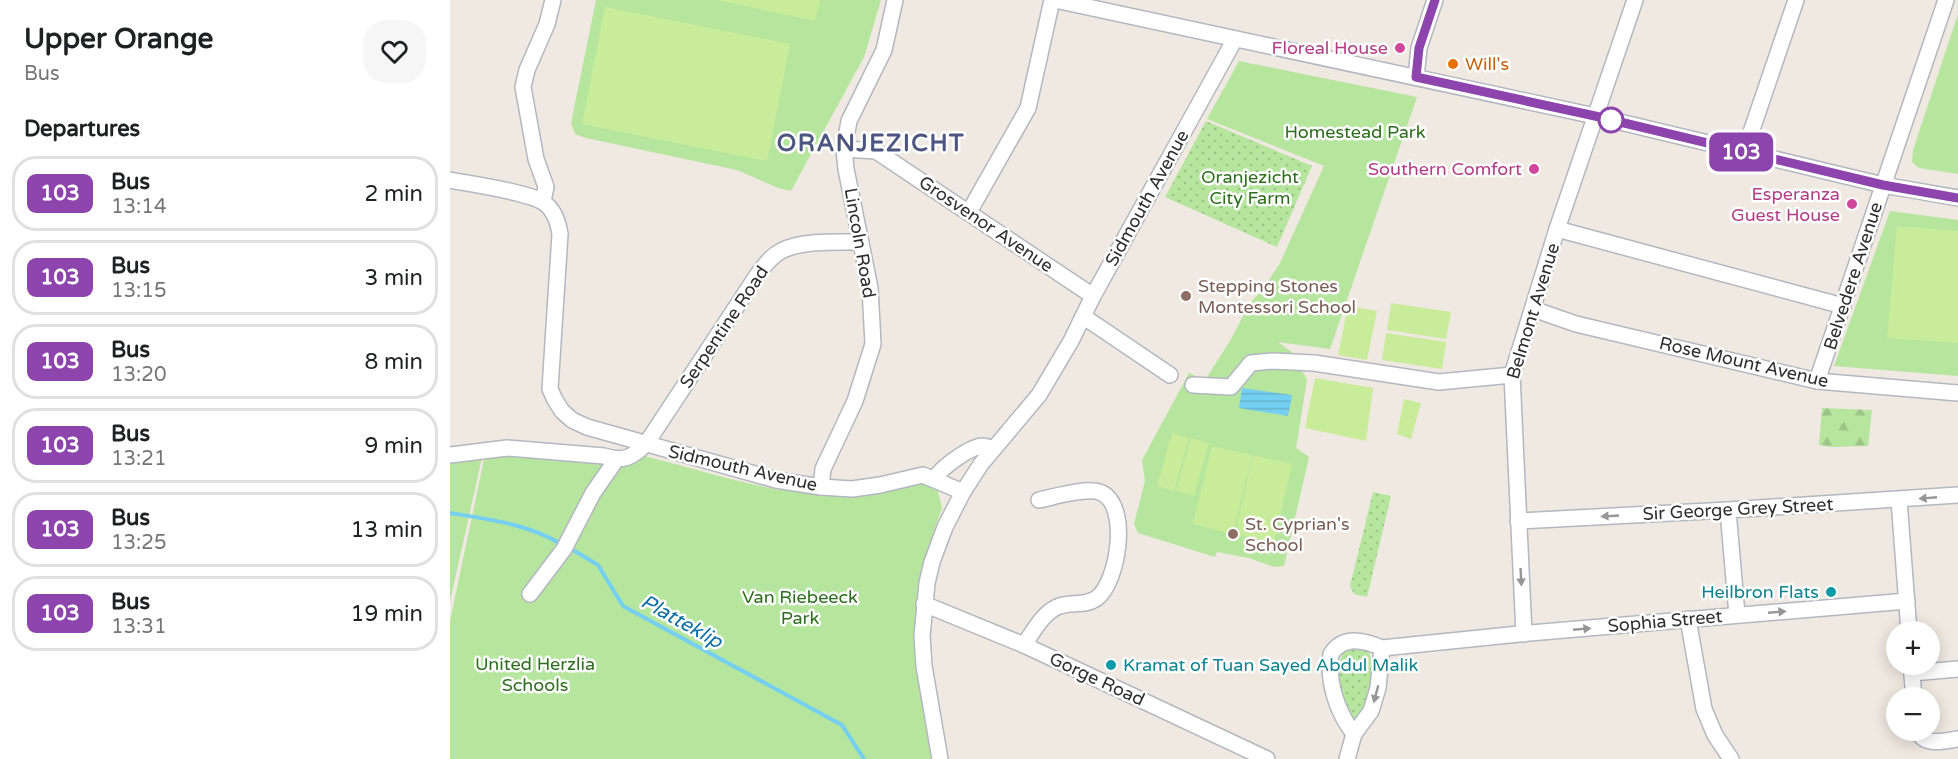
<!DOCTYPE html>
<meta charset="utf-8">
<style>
:root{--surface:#fff;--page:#f6f6f6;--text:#202124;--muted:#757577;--line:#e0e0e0}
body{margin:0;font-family:"Varela Round",sans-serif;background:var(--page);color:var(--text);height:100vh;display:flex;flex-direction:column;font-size:22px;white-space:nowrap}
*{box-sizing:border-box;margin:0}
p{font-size:20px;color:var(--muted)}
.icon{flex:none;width:33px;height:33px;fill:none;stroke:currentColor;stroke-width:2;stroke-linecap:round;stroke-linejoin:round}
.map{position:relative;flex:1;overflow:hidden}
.sheet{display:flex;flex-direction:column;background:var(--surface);width:450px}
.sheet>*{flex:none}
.badge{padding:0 12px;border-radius:9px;font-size:21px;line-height:39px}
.tools{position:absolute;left:1436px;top:621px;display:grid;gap:12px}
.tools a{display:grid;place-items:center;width:54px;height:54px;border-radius:50%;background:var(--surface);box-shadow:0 3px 15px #0003;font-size:30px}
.map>.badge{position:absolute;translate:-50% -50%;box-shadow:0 0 0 3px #fff}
h2{padding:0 24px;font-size:22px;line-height:54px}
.round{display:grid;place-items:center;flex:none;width:63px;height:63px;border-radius:24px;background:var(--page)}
.head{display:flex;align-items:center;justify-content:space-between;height:102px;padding:0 24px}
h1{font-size:28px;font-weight:700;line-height:45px}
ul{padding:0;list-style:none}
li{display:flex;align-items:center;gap:18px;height:75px;margin:0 12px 9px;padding:0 12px;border:3px solid var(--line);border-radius:24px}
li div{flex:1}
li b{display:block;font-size:22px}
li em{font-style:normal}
li .badge{min-width:66px;font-weight:700;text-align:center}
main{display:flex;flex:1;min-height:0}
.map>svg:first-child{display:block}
.grass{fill:url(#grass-dots)}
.forest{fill:url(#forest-firs)}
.park{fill:#b6e59e}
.pitch{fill:#c9ec9a}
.water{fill:url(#water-rules)}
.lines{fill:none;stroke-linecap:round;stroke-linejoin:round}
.stream{stroke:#75cff0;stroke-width:4}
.minor-casing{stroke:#b4b7c1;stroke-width:18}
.minor{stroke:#fff;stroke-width:15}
.oneway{fill:#969696}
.line-casing{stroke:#fff;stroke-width:14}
.line{stroke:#8e44ad;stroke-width:9}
.hotel-dot{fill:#d1479c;stroke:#fff;stroke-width:2}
.food-dot{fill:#e8710a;stroke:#fff;stroke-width:2}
.stop-dot{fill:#fff;stroke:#8e44ad;stroke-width:3}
.education-dot{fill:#8d6e63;stroke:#fff;stroke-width:2}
.culture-dot{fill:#0f9aa8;stroke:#fff;stroke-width:2}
.labels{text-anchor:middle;stroke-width:5;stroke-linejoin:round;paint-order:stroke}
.hotel-label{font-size:18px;fill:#b23c85;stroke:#fff;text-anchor:end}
.food-label{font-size:18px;fill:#c56008;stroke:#fff;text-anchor:start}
.park-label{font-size:18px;fill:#2c6e1b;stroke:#fff}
.street-label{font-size:18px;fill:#2e2e2e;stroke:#fff}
.education-label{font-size:18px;fill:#785e54;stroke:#fff;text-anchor:start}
.culture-label{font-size:18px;fill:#0d838f;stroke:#fff;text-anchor:end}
.water-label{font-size:20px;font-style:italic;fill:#0d6fa3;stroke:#fff}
.district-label{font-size:24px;font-weight:bold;letter-spacing:1.5px;fill:#4d5680;stroke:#fff}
</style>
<main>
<section class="sheet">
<div class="head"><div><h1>Upper Orange</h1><p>Bus</p></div><a class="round"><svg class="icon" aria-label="heart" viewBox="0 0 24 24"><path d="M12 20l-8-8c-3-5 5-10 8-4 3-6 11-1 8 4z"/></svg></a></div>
<h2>Departures</h2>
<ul>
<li><span class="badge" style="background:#8e44ad;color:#fff">103</span><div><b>Bus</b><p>13:14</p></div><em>2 min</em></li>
<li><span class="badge" style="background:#8e44ad;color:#fff">103</span><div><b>Bus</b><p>13:15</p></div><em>3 min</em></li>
<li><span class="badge" style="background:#8e44ad;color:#fff">103</span><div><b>Bus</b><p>13:20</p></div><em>8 min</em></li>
<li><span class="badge" style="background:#8e44ad;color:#fff">103</span><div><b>Bus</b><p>13:21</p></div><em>9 min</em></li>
<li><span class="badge" style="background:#8e44ad;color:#fff">103</span><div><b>Bus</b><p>13:25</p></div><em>13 min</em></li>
<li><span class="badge" style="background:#8e44ad;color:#fff">103</span><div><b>Bus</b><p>13:31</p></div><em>19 min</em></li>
</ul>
</section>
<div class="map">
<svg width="1508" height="759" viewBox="0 0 1508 759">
<defs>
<pattern id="grass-dots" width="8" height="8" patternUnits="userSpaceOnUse" patternTransform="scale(1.5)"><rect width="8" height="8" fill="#b6e59e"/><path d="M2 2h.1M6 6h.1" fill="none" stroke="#9dc588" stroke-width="1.8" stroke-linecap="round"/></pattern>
<pattern id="forest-firs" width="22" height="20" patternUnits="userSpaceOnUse" patternTransform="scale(1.5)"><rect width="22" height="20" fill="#b6e59e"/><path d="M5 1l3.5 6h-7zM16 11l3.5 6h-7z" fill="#9dc588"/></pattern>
<pattern id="water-rules" width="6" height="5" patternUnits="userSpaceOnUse" patternTransform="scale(1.5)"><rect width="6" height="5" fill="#75cff0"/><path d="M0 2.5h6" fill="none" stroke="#66b2ce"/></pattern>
</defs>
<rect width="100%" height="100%" fill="#efe9e1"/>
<g class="grass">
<path d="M756 121 862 166 827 247 715 197Z"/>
<path d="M923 492 941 496 917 597 904 594 900 586Z"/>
<path d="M918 649C928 682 924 687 910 717L903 720C887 703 884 669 894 650Z"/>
</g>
<path class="forest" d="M1372 408 1422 410 1418 446 1381 447 1369 445Z"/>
<g class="park">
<path d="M146 0H431L414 57 341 191 328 188 287 170 136 138 125 134 121 123Z"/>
<path d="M1508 14V174L1469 168 1462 162 1463 150Z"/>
<path d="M789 61 967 97 880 349 828 342 843 353 857 380 846 448 859 457 834 566 824 567 799 558 767 552 765 557 688 533 684 524 695 481 692 460 739 373 755 380 780 341 800 303 813 289 830 263 874 166 757 119Z"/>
<path d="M1440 211 1508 220V376L1384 366Z"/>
<path d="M32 443 33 453 0 601V446Z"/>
<path d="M59 453 173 466 195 456 284 480 328 490 469 483 480 485 488 491 492 508 479 545 468 590 466 614 465 648 483 759H0V621L35 455Z"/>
</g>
<g class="pitch">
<path d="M267 0H370L365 21Z"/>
<path d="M155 7 340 44 317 161 132 124Z"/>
<path d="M1447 226 1508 231V343L1437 338Z"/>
<path d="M941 303 1001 312 996 339 937 330Z"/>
<path d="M898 306 927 311 917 360 888 355Z"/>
<path d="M936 333 996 342 992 369 932 360Z"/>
<path d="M865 378 923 388 916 441 855 428Z"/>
<path d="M954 399 971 403 961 439 947 434Z"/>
<path d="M722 433 739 438 724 491 707 486Z"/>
<path d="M741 438 759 443 744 496 726 491Z"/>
<path d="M762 446 802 455 783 534 743 524Z"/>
<path d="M803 455 842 464 824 543 785 534Z"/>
</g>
<path class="water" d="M792 388 842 395 838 416 789 408Z"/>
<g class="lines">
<g class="stream">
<path d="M0 513C37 519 78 524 111 544"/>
<path d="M118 547 148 565 173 606 392 725 414 759"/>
</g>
<defs>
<g id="minor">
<path d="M605 0 1145 116 1433 185 1508 198"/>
<path d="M966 77 969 48 985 0"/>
<path d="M394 149 426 151 643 296"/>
<path d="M1294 153 1346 0"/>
<path d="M0 180C21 184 77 192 93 202 104 209 108 221 110 234L100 389 105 400 112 411 122 420 137 427 326 480 371 487 402 489 430 485 473 475 513 492"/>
<path d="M93 201 96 187 86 159 73 87 77 70 97 24 103 0"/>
<path d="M519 212 578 108 602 0"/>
<path d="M1107 229 1393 306"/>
<path d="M1083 309 1126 324 1367 381 1508 393"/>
<path d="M634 317 720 375"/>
<path d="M1367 381 1496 0"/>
<path d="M743 385 781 387 801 363 823 361 864 363 989 382 1062 375"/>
<path d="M0 455 57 448 154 456C173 462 182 458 196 444L308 274C315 265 321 256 331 251 352 240 388 242 411 242"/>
<path d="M485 479C490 468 521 446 533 446 536 446 540 448 543 449"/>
<path d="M371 487 373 469 405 401 423 344 420 288 396 169 394 149 399 121 434 50 445 0"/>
<path d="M1449 500 1459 632"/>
<path d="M1278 510 1287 615"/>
<path d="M1068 521 1278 510 1508 495"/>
<path d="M80 594 114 549 143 493 166 460"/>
<path d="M474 604 574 645 817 759"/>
<path d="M1238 619 1254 709 1265 735 1281 759"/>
<path d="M1074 634 1062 375 1107 229 1185 0"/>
<path d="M574 645C583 632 592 614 607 607 620 601 635 607 647 598 668 582 680 507 652 493 638 486 604 497 589 500"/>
<path d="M1461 664 1464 698"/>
<path d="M1462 673 1508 669"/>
<path d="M1467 730C1474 747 1494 741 1508 739"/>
<path d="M904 734C887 712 877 682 881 654 893 635 914 640 932 648L1069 634 1457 601"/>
<path d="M490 759 474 666 472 636 477 583 482 562 495 527 513 492 531 464 589 395 621 341 643 296 785 39"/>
<path d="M897 759 904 734 921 711 928 688 932 648"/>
</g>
</defs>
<use href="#minor" class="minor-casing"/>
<use href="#minor" class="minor"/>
</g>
<defs><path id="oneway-solid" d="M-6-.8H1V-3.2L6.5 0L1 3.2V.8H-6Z" transform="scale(1.5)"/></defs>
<g class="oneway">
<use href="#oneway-solid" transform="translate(1478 498) rotate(175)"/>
<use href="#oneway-solid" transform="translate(1160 516) rotate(177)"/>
<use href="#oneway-solid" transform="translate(1071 577) rotate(87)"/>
<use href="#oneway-solid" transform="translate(1327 612) rotate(-5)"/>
<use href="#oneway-solid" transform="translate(1132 629) rotate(-5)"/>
<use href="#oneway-solid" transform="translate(926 694) rotate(105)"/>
</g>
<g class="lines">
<defs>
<path id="line" d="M985 0 969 48 966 77 1145 116 1433 185 1508 198"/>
</defs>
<use href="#line" class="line-casing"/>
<use href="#line" class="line"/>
</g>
<g class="hotel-dot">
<circle cx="950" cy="48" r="6"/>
<circle cx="1084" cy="169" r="6"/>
<circle cx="1402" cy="204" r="6"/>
</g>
<circle class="food-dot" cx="1003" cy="64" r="6"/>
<circle class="stop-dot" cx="1161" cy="120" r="12"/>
<g class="education-dot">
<circle cx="736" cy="296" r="6"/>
<circle cx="783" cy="534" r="6"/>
</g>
<g class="culture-dot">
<circle cx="1381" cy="592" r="6"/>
<circle cx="661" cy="665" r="6"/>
</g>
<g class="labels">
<g class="hotel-label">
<text x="938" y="54">Floreal House</text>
<text x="1072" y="175">Southern Comfort</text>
<text x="1390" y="200">Esperanza<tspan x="1390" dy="21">Guest House</tspan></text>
</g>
<g class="food-label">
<text x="1015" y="70">Will's</text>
</g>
<g class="park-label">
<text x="905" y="138">Homestead Park</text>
<text x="800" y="183">Oranjezicht<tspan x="800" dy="21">City Farm</tspan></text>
<text x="350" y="603">Van Riebeeck<tspan x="350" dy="21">Park</tspan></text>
<text x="85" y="670">United Herzlia<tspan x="85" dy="21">Schools</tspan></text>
</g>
<g class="street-label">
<text transform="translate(697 198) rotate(-61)" y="6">Sidmouth Avenue</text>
<text transform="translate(536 224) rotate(34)" y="6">Grosvenor Avenue</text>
<text transform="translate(410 243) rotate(80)" y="6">Lincoln Road</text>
<text transform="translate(1403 276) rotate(-72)" y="6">Belvedere Avenue</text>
<text transform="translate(1083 311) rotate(-73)" y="6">Belmont Avenue</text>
<text transform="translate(274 327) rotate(-56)" y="6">Serpentine Road</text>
<text transform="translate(1294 362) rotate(13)" y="6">Rose Mount Avenue</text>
<text transform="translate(293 468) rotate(13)" y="6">Sidmouth Avenue</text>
<text transform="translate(1288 509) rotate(-3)" y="6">Sir George Grey Street</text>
<text transform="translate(1215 621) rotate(-5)" y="6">Sophia Street</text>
<text transform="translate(647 679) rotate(25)" y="6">Gorge Road</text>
</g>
<g class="education-label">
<text x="748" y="292">Stepping Stones<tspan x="748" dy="21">Montessori School</tspan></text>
<text x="795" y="530">St. Cyprian's<tspan x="795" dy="21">School</tspan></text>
</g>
<g class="culture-label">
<text x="1369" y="598">Heilbron Flats</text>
<text x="673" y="671" text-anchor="start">Kramat of Tuan Sayed Abdul Malik</text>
</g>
<g class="water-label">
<text transform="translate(232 621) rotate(29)" y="7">Platteklip</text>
</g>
<g class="district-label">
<text x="421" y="151">ORANJEZICHT</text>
</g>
</g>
</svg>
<div class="tools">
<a>+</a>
<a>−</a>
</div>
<b class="badge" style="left:1291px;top:152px;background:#8e44ad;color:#fff">103</b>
</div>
</main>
